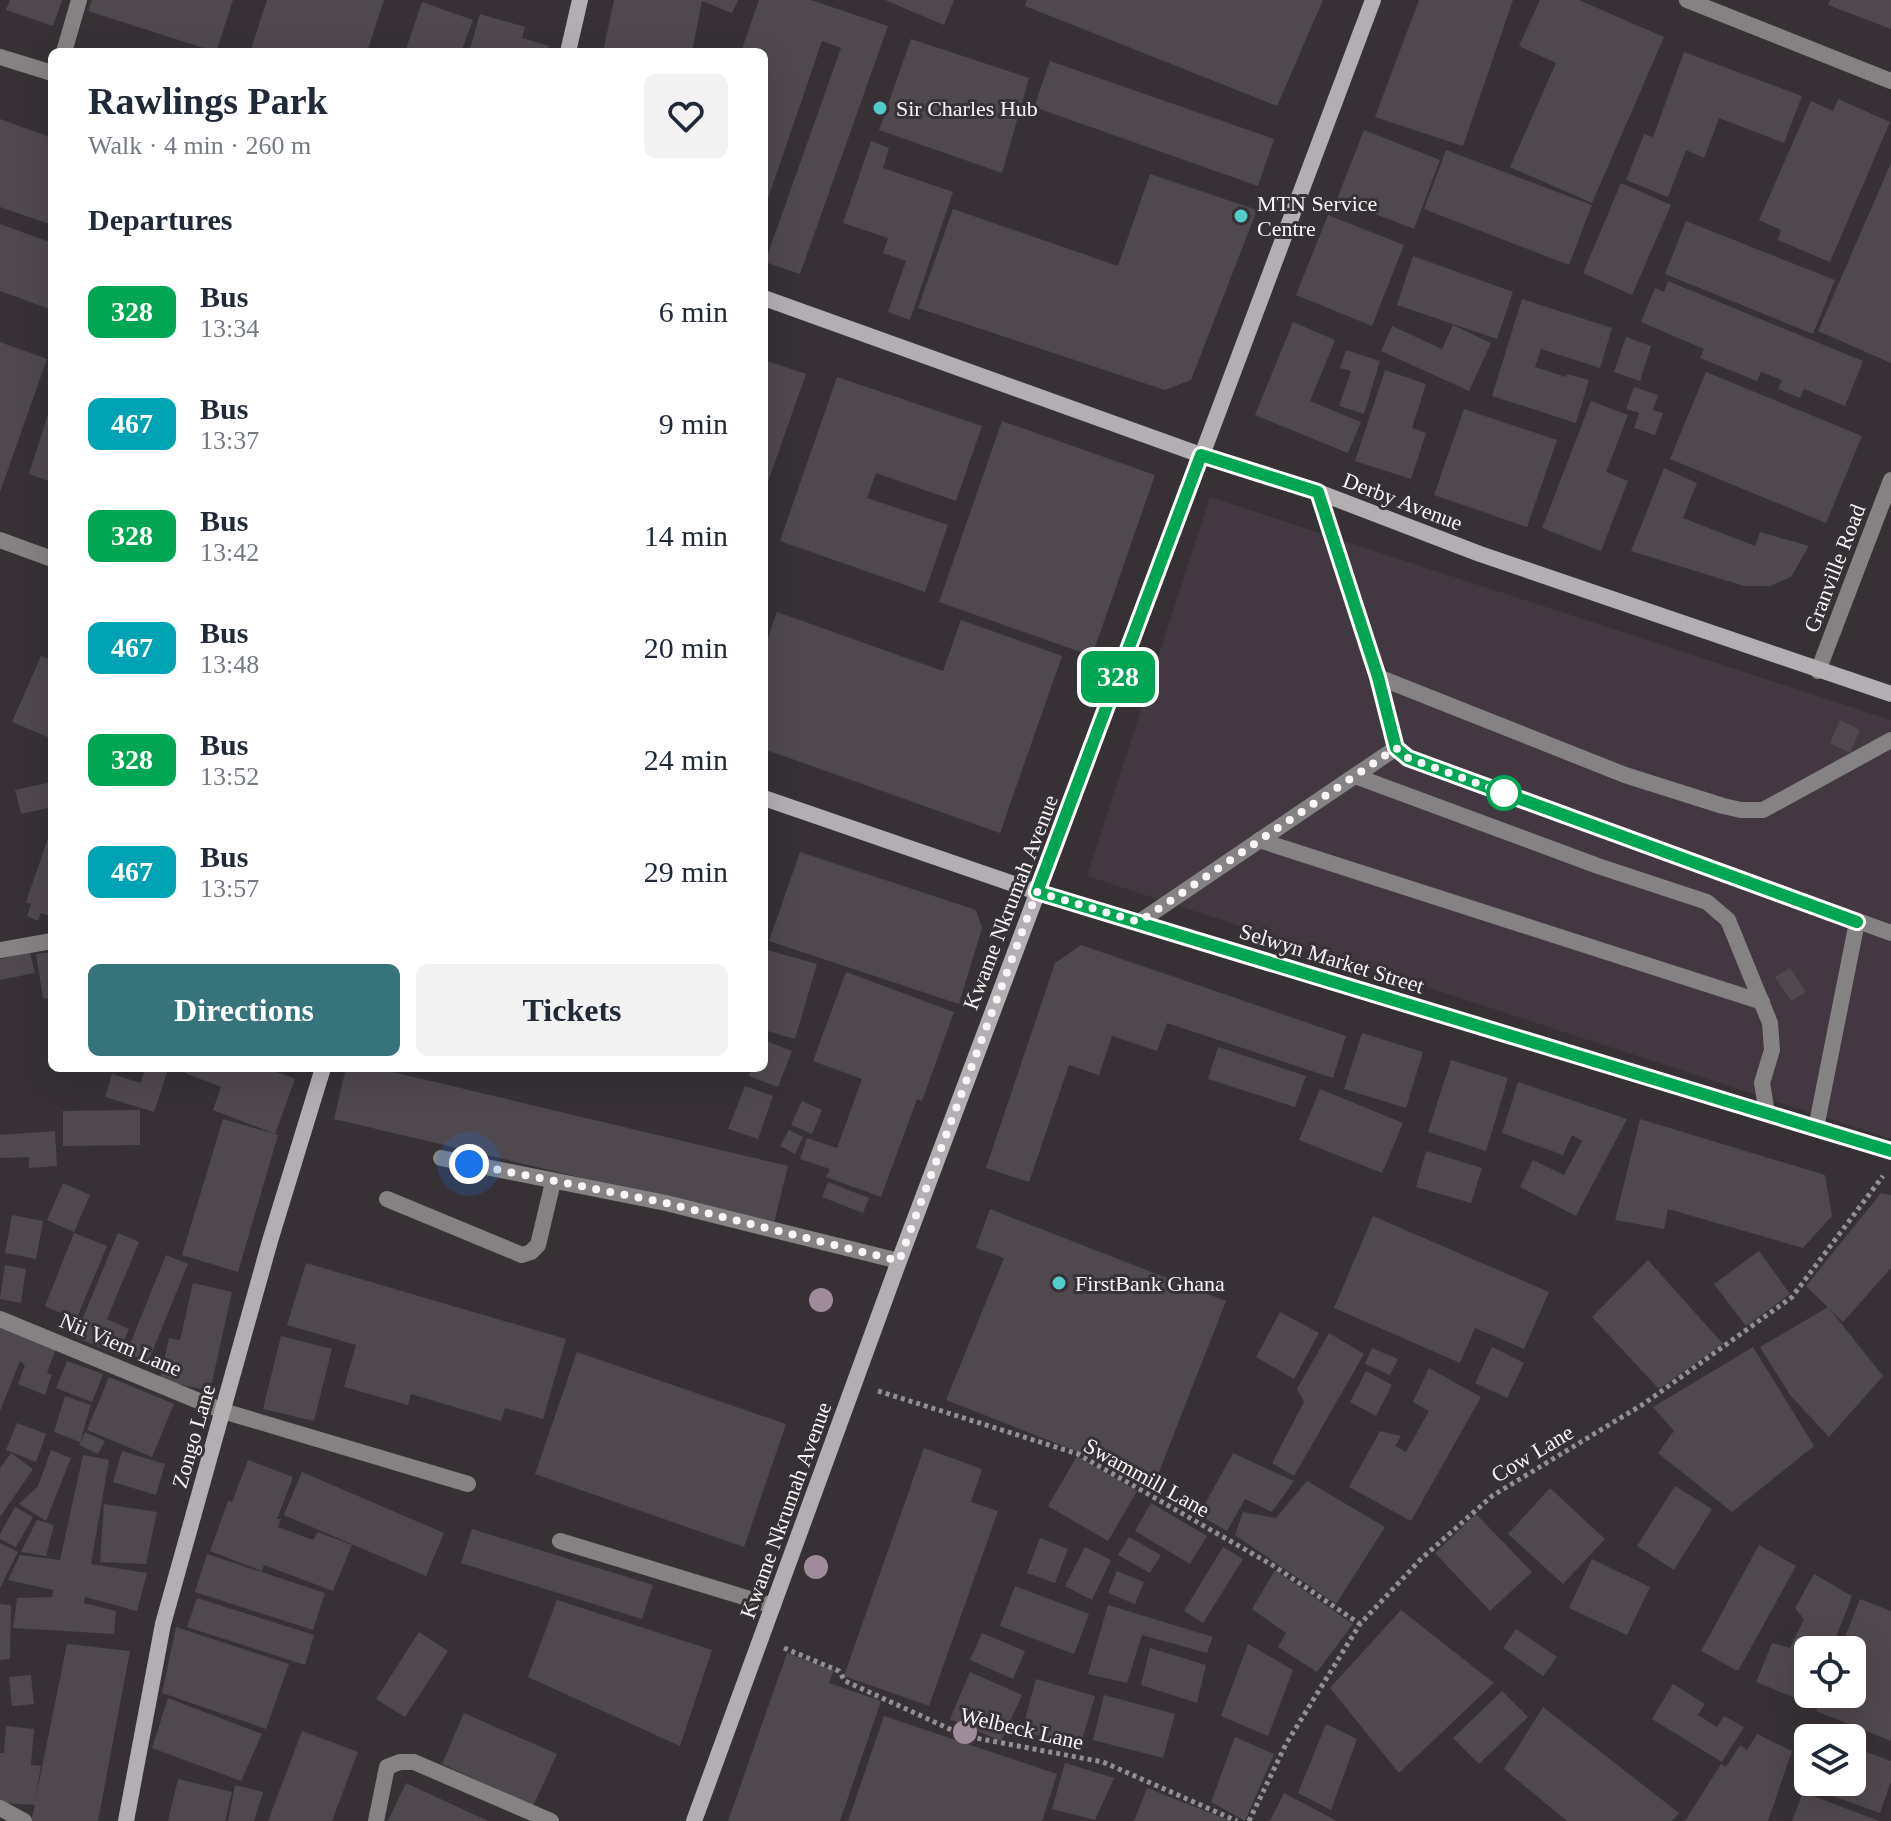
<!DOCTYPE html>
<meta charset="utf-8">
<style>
:root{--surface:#fff;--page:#f2f2f3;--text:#1f2937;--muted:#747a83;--accent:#36737a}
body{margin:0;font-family:Georgia,serif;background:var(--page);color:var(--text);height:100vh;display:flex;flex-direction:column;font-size:30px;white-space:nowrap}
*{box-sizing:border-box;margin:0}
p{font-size:26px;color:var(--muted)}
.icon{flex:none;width:44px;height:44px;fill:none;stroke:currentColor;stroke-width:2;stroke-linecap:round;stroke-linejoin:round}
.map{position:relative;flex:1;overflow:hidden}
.panel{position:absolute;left:48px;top:48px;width:720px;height:1024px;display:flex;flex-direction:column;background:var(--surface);border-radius:12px;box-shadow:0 8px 32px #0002}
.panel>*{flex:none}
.badge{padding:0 16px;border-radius:12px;font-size:28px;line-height:52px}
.buttons{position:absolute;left:1794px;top:1636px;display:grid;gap:16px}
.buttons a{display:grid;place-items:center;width:72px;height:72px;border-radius:12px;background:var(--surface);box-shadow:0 8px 32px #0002;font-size:40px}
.you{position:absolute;width:40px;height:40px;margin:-20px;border:6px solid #fff;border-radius:50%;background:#1a73e8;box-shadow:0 0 0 12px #1a73e833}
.map>.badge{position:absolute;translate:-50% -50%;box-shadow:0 0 0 4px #fff}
h2{padding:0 40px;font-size:30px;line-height:72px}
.round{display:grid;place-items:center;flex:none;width:84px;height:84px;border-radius:12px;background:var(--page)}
.headline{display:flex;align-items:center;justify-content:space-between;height:136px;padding:0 40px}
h1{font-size:38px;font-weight:700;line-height:60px}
.primary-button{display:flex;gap:16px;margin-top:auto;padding:16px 40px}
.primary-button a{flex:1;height:92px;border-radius:12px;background:var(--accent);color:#fff;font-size:32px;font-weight:700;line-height:92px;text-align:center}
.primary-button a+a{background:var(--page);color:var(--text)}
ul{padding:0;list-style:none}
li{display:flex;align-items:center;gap:24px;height:112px;padding:0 40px}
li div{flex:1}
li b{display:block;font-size:30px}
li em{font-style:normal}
li .badge{min-width:88px;font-weight:700;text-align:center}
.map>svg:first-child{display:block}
.built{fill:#433741}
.building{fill:#4f484e}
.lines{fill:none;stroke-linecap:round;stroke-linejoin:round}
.path{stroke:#948f93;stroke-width:5;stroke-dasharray:4 4;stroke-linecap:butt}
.service{stroke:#858284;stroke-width:16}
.minor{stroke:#858284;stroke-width:16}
.tertiary{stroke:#858284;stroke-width:16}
.secondary{stroke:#b3aeb2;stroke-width:16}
.tree{fill:#a08b9b}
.line-casing{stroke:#fff;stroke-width:18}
.line{stroke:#00a651;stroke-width:12}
.walk{stroke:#f8f4f7;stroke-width:8;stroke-dasharray:0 14.4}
.poi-dot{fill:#53cdcb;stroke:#373136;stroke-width:3}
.stop-dot{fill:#fff;stroke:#00a651;stroke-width:4}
.labels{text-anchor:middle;stroke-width:6;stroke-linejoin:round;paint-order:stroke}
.poi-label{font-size:22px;fill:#f8f4f7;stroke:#373136;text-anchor:start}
.street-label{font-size:22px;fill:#f8f4f7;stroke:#373136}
</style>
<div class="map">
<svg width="1891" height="1821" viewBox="0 0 1891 1821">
<rect width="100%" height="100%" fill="#373136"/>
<path class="built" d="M1210 497 1891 720V1139L1087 876Z"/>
<g class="building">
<path d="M10 0H62L53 26 6 10Z"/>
<path d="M92 0H233L216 52 88 11Z"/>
<path d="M267 0H384L367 52H250Z"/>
<path d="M614 0H738L732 13 702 1 692 52H603Z"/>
<path d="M759 0H811L888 26 800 274 765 262 841 48 822 41 764 210V52H741Z"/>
<path d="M885 0H954L944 25Z"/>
<path d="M1027 0H1323L1277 106 1025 6Z"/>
<path d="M1419 0H1513L1463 146 1375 117Z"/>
<path d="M1540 0H1579L1664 37 1592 203 1510 167 1556 63 1519 46Z"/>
<path d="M1830 0H1891V29L1828 5Z"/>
<path d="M422 2 473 20 461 52H405Z"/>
<path d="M480 14 525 27 522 38 549 46 547 52H469Z"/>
<path d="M911 39 1029 78 1002 173 879 130Z"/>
<path d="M1684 52 1802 96 1784 143 1719 118 1704 158 1686 150 1668 197 1626 180 1644 134 1653 137Z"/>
<path d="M1050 61 1274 139 1258 186 1034 107Z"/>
<path d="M1838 99 1890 122 1830 262 1778 240 1781 230 1759 220 1811 101 1833 111Z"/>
<path d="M0 119 52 138V166L48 178 52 180V225L0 207Z"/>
<path d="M1364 130 1440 160 1414 229 1337 199Z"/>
<path d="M871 141 889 148 883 168 953 192 910 320 888 312 906 261 883 253 888 238 843 223Z"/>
<path d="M1446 150 1592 205 1569 265 1424 209Z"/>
<path d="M1891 163V363L1818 331Z"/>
<path d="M1150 174 1257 210 1191 380 1165 390 918 308 953 209 1118 266Z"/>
<path d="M1621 183 1671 205 1632 295 1583 273Z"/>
<path d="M1328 215 1404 245 1372 326 1296 295Z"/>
<path d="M1686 221 1835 280 1813 334 1665 274Z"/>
<path d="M0 224 52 243V310L0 291Z"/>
<path d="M1413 256 1513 292 1497 339 1397 305Z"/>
<path d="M1668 281 1863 361 1845 406 1804 389 1800 398 1778 389 1782 380 1761 372 1757 381 1700 358 1704 349 1641 322 1655 288 1664 292Z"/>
<path d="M1522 299 1612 328 1600 368 1541 349 1535 367 1566 377 1567 374 1589 380 1576 423 1492 396Z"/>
<path d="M1293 322 1335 340 1310 401 1361 422 1348 453 1255 415Z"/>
<path d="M1453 325 1491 343 1469 391 1381 351 1392 326 1442 349Z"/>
<path d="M1626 337 1651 346 1640 381 1614 372Z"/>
<path d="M0 342 47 359 0 492Z"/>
<path d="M1346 350 1380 361 1364 414 1339 406 1351 371 1340 368Z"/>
<path d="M764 360 806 374 764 493Z"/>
<path d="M1385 370 1426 384 1412 428 1426 433 1411 479 1355 461Z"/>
<path d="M1706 372 1862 436 1826 523 1670 459Z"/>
<path d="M837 377 982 426 956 501 876 473 867 498 948 525 925 592 780 541Z"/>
<path d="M1634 387 1658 395 1653 410 1663 413 1655 435 1634 428 1639 413 1626 409Z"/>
<path d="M1591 401 1628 415 1606 472 1628 481 1601 551 1542 528Z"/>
<path d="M51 405H52V482L29 474Z"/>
<path d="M1464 409 1557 440 1527 527 1434 495Z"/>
<path d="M1002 421 1155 475 1092 656 939 602Z"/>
<path d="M1664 468 1697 483 1683 518 1755 546 1760 532 1809 546 1791 577 1770 586H1744L1631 551Z"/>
<path d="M777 612 943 671 961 620 1062 656 1000 833 764 749V649Z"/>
<path d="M41 656 52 660V739L12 722Z"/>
<path d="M1840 720 1860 730 1850 753 1830 743Z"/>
<path d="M52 782V807L21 814 15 790Z"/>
<path d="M52 827V917L41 913 38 921 27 916 31 904 26 902Z"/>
<path d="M800 852 976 910 982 928 959 1004 769 941Z"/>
<path d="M1081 945 1346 1036 1333 1078 1167 1023 1157 1051 1112 1036 1099 1075 1069 1065 1029 1182 986 1168 1055 963Z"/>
<path d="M764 949 817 964 795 1039 764 1030Z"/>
<path d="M30 952 35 973 0 980V959Z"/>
<path d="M52 952V1000L43 998 36 954Z"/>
<path d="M1790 968 1806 992 1791 1001 1775 977Z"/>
<path d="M846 972 954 1012 922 1101 917 1099 881 1197 826 1177 830 1169 800 1159 807 1138 837 1148 862 1079 813 1061Z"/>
<path d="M1362 1033 1423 1052 1406 1108 1344 1089Z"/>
<path d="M764 1040 792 1051 778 1087 749 1076 752 1068H764Z"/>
<path d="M1218 1047 1306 1076 1295 1107 1208 1079Z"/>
<path d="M1451 1060 1508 1078 1486 1151 1428 1132Z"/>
<path d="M145 1068 168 1069 154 1112 105 1097 112 1074 141 1083Z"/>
<path d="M187 1068H266L295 1079 275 1134 213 1110 221 1087 185 1073Z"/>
<path d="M346 1068H376L788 1166 774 1223 334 1119Z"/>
<path d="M1518 1082 1627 1119 1576 1216 1520 1187 1533 1160 1564 1175 1582 1141 1572 1135 1563 1155 1502 1133Z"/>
<path d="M745 1086 773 1096 758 1139 728 1129Z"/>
<path d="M1320 1089 1403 1123 1382 1173 1299 1140Z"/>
<path d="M802 1101 822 1110 812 1134 791 1125Z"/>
<path d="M140 1110V1145L63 1146V1111Z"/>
<path d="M223 1119 278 1135 238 1272 182 1255Z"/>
<path d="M1640 1119 1825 1175 1832 1216 1803 1248 1668 1209 1664 1229 1615 1220Z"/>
<path d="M789 1130 803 1137 795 1154 780 1146Z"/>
<path d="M55 1131 57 1166 29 1168V1157L0 1158V1135Z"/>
<path d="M1426 1151 1482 1168 1471 1203 1416 1187Z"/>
<path d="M828 1182 869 1198 863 1213 822 1197Z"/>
<path d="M63 1183 90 1195 74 1232 47 1220Z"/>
<path d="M1881 1193 1891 1195V1268L1843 1322 1806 1286Z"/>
<path d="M990 1209 1226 1301 1155 1482 946 1400 1004 1258 976 1248Z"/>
<path d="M12 1215 43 1221 36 1259 5 1253Z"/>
<path d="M1373 1216 1549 1292 1524 1349 1475 1328 1460 1363 1334 1308Z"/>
<path d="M74 1233 107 1246 76 1320 45 1306Z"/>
<path d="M118 1233 139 1242 107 1319 129 1329 118 1355 75 1337Z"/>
<path d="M1759 1251 1790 1294 1746 1326 1714 1284Z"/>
<path d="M166 1255 188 1264 148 1362 126 1354Z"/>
<path d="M1648 1260 1723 1344 1659 1389 1592 1317Z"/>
<path d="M306 1263 566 1339 543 1419 505 1408 501 1421 411 1394 408 1405 344 1387 356 1345 287 1325Z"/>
<path d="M5 1265 26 1269 21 1303 0 1299Z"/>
<path d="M193 1283 232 1292 210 1391 160 1380 169 1338 180 1340Z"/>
<path d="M1828 1307 1883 1376 1829 1437 1790 1395 1760 1347Z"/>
<path d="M1280 1312 1319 1333 1294 1379 1256 1357Z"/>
<path d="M0 1327 56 1349 47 1373 52 1375 45 1395 18 1384 25 1365 20 1361 0 1411Z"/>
<path d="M1329 1333 1364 1354 1294 1476 1272 1463 1304 1402 1297 1389Z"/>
<path d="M281 1336 332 1349 314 1421 263 1409Z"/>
<path d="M1492 1347 1524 1363 1507 1398 1475 1383Z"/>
<path d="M1753 1347 1814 1446 1732 1512 1658 1453 1674 1431 1653 1407Z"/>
<path d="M1372 1348 1398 1359 1390 1375 1365 1364Z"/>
<path d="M577 1352 786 1424 744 1547 535 1474Z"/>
<path d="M67 1361 103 1374 92 1402 56 1388Z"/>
<path d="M1429 1368 1481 1397 1411 1521 1349 1487 1380 1431 1401 1436 1395 1446 1406 1452 1429 1411 1413 1402Z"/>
<path d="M1366 1371 1392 1385 1376 1416 1350 1402Z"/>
<path d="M109 1377 174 1404 152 1457 87 1430Z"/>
<path d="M65 1396 91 1405 80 1442 54 1432Z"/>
<path d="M17 1423 46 1434 36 1462 6 1450Z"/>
<path d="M85 1432 105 1441 98 1454 79 1445Z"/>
<path d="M924 1448 982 1469 971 1502 998 1511 929 1706 844 1676Z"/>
<path d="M51 1450 71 1458 46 1521 19 1504 38 1486Z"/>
<path d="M122 1451 165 1464 156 1495 113 1482Z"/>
<path d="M11 1453 33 1469 0 1517V1468Z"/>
<path d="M1233 1453 1294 1481 1272 1512 1245 1499 1227 1531 1199 1515Z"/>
<path d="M83 1455 109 1460 91 1564 147 1573 137 1611 85 1597 84 1603 116 1611 114 1634 13 1628 17 1598 52 1597 53 1590 8 1580 20 1555 60 1560Z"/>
<path d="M1077 1456 1137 1491 1108 1541 1048 1506Z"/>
<path d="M248 1460 293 1477 277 1519H281L278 1527 313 1540 318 1532 352 1545 333 1591 264 1565 262 1571 210 1551 228 1501 232 1502Z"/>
<path d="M302 1472 444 1533 426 1576 284 1515Z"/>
<path d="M1307 1481 1385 1527 1336 1604 1235 1535 1243 1512 1276 1518Z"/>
<path d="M1675 1486 1712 1509 1674 1570 1637 1546Z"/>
<path d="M1550 1488 1605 1539 1563 1584 1508 1534Z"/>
<path d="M1151 1503 1207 1536 1190 1564 1135 1531Z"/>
<path d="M104 1504 157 1512 146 1564 100 1562Z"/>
<path d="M15 1507 33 1517 16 1547 0 1539V1534Z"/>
<path d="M1476 1514 1532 1572 1490 1611 1435 1553Z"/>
<path d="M37 1520 54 1525 46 1556 21 1552Z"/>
<path d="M472 1529 653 1585 642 1619 461 1563Z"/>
<path d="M1129 1537 1161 1555 1150 1573 1118 1555Z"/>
<path d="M1040 1538 1068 1549 1055 1583 1027 1573Z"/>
<path d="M0 1543 18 1552 0 1588Z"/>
<path d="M1759 1545 1796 1566 1738 1671 1701 1651Z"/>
<path d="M1085 1547 1111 1560 1092 1600 1065 1586Z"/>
<path d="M1223 1547 1243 1559 1203 1623 1184 1611Z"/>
<path d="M207 1554 325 1593 313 1630 195 1592Z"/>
<path d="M1592 1559 1650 1587 1627 1635 1569 1608Z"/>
<path d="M1275 1570 1353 1624 1317 1672 1278 1647 1286 1633 1252 1609Z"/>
<path d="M1117 1571 1144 1582 1135 1604 1108 1593Z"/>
<path d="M1814 1574 1852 1596 1831 1650H1808V1694H1814L1810 1704 1756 1682 1772 1643 1790 1648 1804 1619 1795 1608Z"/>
<path d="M1015 1586 1089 1614 1074 1654 1000 1626Z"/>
<path d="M197 1598 314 1635 305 1665 187 1627Z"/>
<path d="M1860 1599 1891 1611V1741L1816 1711 1823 1694H1852V1650H1840Z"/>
<path d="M557 1600 712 1650 680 1746 528 1677Z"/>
<path d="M0 1604 11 1605 10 1659 0 1660Z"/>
<path d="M1108 1605 1213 1637 1207 1653 1142 1635 1127 1683 1088 1674Z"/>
<path d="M1401 1610 1494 1683 1399 1773 1330 1688Z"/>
<path d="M176 1627 289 1664 266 1729 162 1693Z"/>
<path d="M1516 1629 1557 1657 1543 1676 1503 1648Z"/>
<path d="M419 1632 448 1651 405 1717 376 1699Z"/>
<path d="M982 1633 1025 1651 1013 1679 970 1660Z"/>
<path d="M67 1644 130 1651 98 1821H31L35 1805 0 1803V1753H4L6 1726 34 1729 31 1765 41 1766 35 1802Z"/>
<path d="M1248 1644 1293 1670 1268 1736 1221 1716Z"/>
<path d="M1150 1648 1206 1665 1197 1703 1141 1685Z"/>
<path d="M787 1653 834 1670 829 1683 881 1701 840 1821H728Z"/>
<path d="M970 1672 1022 1695 1001 1741 950 1719Z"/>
<path d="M31 1675 34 1704 12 1706 9 1677Z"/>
<path d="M1036 1679 1095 1696 1080 1747 1022 1731Z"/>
<path d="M1673 1684 1705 1704 1698 1715 1717 1727 1724 1716 1744 1727 1722 1762 1652 1719Z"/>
<path d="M1502 1691 1528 1717 1479 1764 1453 1738Z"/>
<path d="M1104 1695 1175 1714 1163 1758 1093 1740Z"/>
<path d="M168 1698 262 1734 241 1781 152 1748Z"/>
<path d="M1543 1707 1679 1813 1672 1821H1567L1504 1769Z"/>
<path d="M464 1713 557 1754 533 1806 442 1764Z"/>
<path d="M884 1716 1057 1774 1042 1821H848Z"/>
<path d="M1326 1724 1357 1739 1331 1810 1298 1793Z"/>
<path d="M302 1731 358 1752 332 1821H268Z"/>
<path d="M1757 1734 1792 1751 1768 1821H1685L1721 1764 1726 1767 1740 1745 1747 1750Z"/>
<path d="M1235 1737 1274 1754 1245 1821 1211 1802Z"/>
<path d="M1852 1747 1891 1761V1781L1880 1813 1802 1785 1808 1769V1782H1852Z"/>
<path d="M1065 1763 1114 1778 1095 1820 1052 1809Z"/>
<path d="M178 1779 232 1792 225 1821H168Z"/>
<path d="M406 1783 488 1821H388Z"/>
<path d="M235 1785 263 1792 254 1821H228Z"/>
<path d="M1147 1788 1231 1821H1134Z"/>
<path d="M1803 1792 1879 1821H1792Z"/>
<path d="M1284 1793 1337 1821H1270Z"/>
</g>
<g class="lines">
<g class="path">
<path d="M878 1391 1078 1454 1274 1566 1360 1624"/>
<path d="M784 1648 839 1671 845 1681 965 1736 1103 1762 1237 1821"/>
<path d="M1249 1821 1286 1744 1360 1624 1421 1559 1492 1496 1645 1403 1792 1297 1883 1176"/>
</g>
<g class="service">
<path d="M64 52 79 0"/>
<path d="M1318 492 1378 677 1396 748 1408 758 1891 933"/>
<path d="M1378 677 1625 775 1723 806 1741 810H1763L1891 740"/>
<path d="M1355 776 1598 866 1707 902 1728 920 1770 1023 1772 1050 1762 1083 1767 1113"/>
<path d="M1259 840 1762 1002"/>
<path d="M1139 922 1396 748"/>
<path d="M0 950 52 941"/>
<path d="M1816 1128 1857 922"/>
<path d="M441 1158 666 1203 899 1261"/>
<path d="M387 1199 522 1255 531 1252 538 1245 553 1182"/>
<path d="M223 1411 468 1484"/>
<path d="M560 1541 773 1606"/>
<path d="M0 1808 24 1821"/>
<path d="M376 1821 387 1767 400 1762H414L551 1821"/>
</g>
<g class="minor">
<path d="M1687 0 1891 81"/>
<path d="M0 540 52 559"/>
<path d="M1818 671 1891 480"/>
<path d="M0 1319 223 1411"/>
</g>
<path class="tertiary" d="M0 57 52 73"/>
<g class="secondary">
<path d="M568 52 580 0"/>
<path d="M764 298 1201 455 1318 492 1480 554 1891 694"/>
<path d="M764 798 1037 892 1891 1151"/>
<path d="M126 1821 163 1624 270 1241 323 1068"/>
<path d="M694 1821 899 1261 1373 0"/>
</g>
</g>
<g class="tree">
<circle cx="821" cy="1300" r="12"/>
<circle cx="816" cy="1567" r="12"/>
<circle cx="965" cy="1732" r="12"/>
</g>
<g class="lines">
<defs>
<path id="line" d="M1857 922 1408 758 1396 748 1378 677 1318 492 1201 455 1037 892 1891 1151"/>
</defs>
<use href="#line" class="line-casing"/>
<use href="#line" class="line"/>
<path class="walk" d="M469 1164 666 1203 899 1261 1037 892 1139 922 1396 748 1408 758 1504 793"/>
</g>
<g class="poi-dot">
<circle cx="880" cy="108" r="8"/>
<circle cx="1241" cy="216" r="8"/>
<circle cx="1059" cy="1283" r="8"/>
</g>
<circle class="stop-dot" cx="1504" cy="793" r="16"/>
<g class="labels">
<g class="poi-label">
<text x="896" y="116">Sir Charles Hub</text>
<text x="1257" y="211">MTN Service<tspan x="1257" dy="25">Centre</tspan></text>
<text x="1075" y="1291">FirstBank Ghana</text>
</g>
<g class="street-label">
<text transform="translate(1403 501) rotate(21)" y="8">Derby Avenue</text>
<text transform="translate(1834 568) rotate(-69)" y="8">Granville Road</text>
<text transform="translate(1010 902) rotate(-69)" y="8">Kwame Nkrumah Avenue</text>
<text transform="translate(1332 958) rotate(17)" y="8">Selwyn Market Street</text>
<text transform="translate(121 1344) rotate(23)" y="8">Nii Viem Lane</text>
<text transform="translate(193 1436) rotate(-74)" y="8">Zongo Lane</text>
<text transform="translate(1532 1453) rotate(-31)" y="8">Cow Lane</text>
<text transform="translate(1147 1477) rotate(29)" y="8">Swammill Lane</text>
<text transform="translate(785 1510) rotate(-70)" y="8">Kwame Nkrumah Avenue</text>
<text transform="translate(1022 1728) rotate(13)" y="8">Welbeck Lane</text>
</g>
</g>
</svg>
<div class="buttons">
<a><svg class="icon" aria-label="locate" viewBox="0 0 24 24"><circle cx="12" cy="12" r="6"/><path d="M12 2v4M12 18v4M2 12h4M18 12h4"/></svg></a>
<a><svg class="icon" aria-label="layers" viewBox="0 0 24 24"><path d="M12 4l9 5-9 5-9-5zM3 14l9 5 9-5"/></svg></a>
</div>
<div class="you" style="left:469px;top:1164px"></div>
<b class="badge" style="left:1118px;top:677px;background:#00a651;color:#fff">328</b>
<section class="panel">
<div class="headline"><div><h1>Rawlings Park</h1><p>Walk · 4 min · 260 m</p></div><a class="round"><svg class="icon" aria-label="heart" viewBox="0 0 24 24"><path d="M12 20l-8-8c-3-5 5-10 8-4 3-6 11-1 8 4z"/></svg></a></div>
<h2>Departures</h2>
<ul>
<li><span class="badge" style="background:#00a651;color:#fff">328</span><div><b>Bus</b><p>13:34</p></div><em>6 min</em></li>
<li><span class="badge" style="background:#00a3b4;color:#fff">467</span><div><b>Bus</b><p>13:37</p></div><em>9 min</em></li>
<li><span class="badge" style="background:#00a651;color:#fff">328</span><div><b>Bus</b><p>13:42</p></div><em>14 min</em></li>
<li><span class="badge" style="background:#00a3b4;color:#fff">467</span><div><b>Bus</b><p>13:48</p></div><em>20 min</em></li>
<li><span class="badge" style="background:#00a651;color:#fff">328</span><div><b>Bus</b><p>13:52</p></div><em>24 min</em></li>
<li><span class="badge" style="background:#00a3b4;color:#fff">467</span><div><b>Bus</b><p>13:57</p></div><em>29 min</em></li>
</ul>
<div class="primary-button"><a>Directions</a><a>Tickets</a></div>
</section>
</div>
